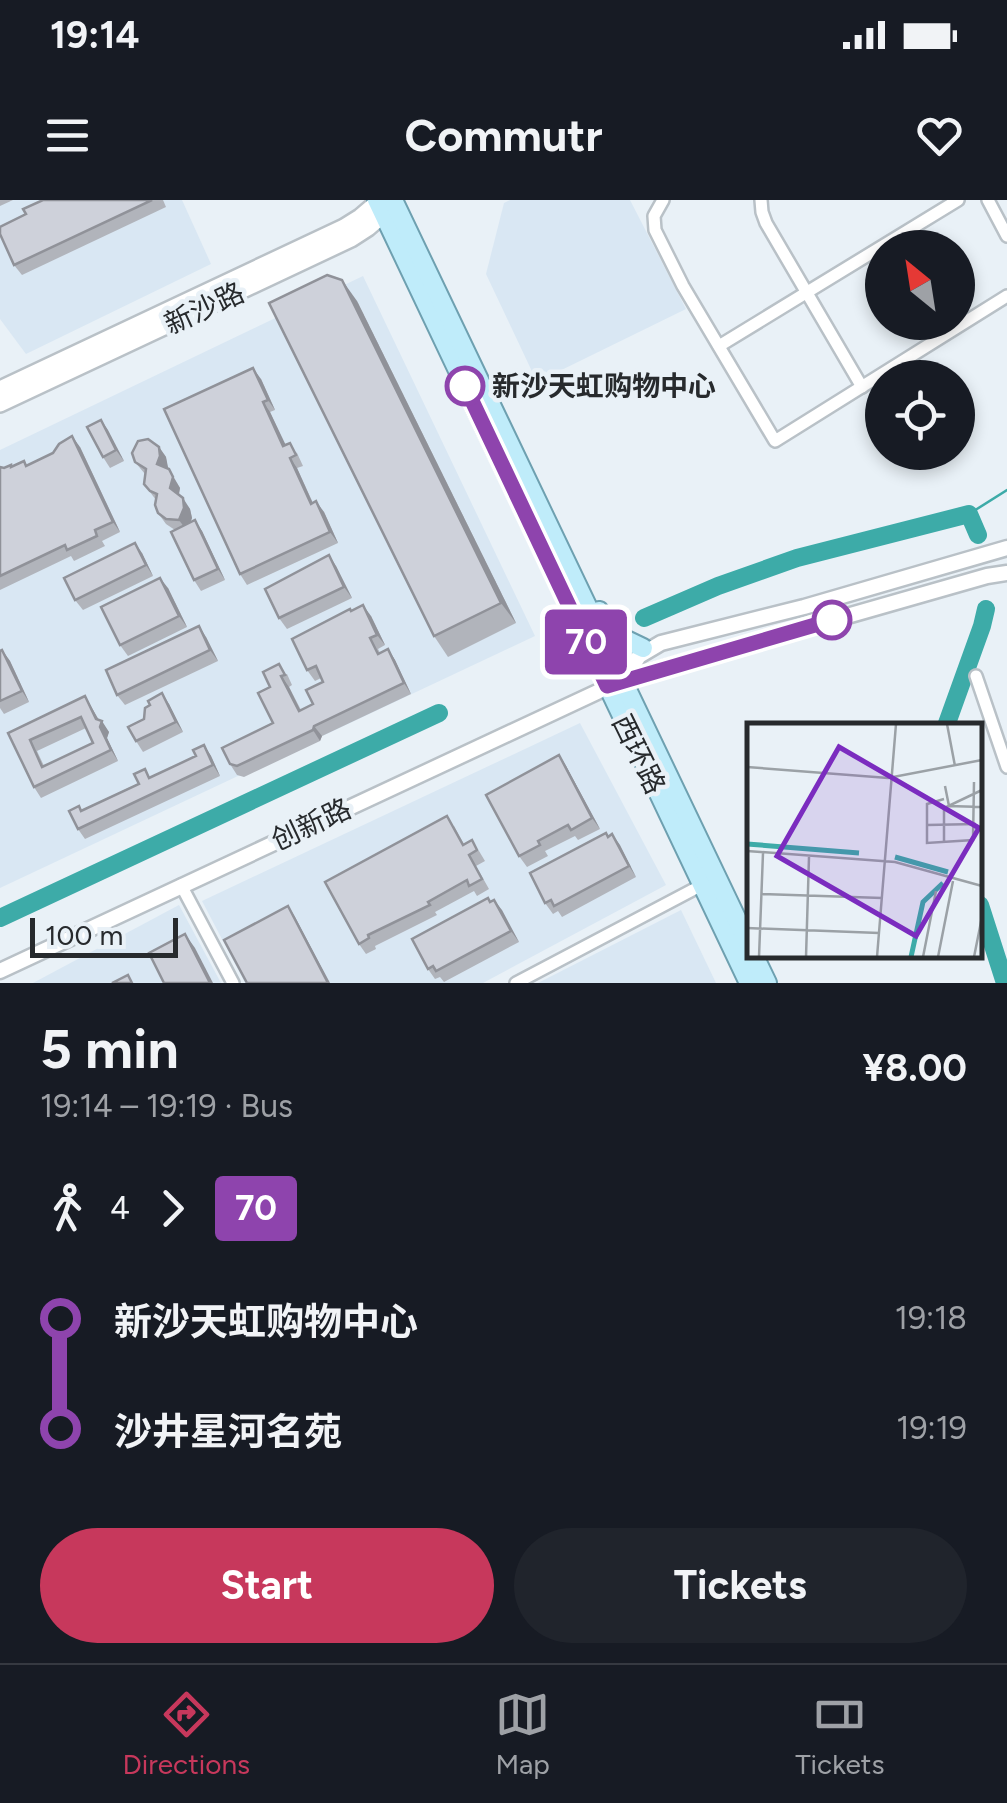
<!DOCTYPE html>
<meta charset="utf-8">
<style>
:root{--surface:#171b24;--page:#20242c;--text:#f1f3f6;--muted:#9ea1a6;--line:#363941;--accent:#c7385c}
body{margin:0;font-family:Figtree,"Noto Sans SC",sans-serif;background:var(--page);color:var(--text);height:100vh;display:flex;flex-direction:column;font-size:38px;white-space:nowrap}
*{box-sizing:border-box;margin:0}
p{font-size:32px;color:var(--muted)}
.icon{flex:none;width:55px;height:55px;fill:none;stroke:currentColor;stroke-width:2;stroke-linecap:round;stroke-linejoin:round}
.map{position:relative;height:783px;overflow:hidden}
.sheet{display:flex;flex-direction:column;background:var(--surface);flex:1}
.sheet>*{flex:none}
.badge{padding:0 20px;border-radius:8px;font-size:35px;line-height:65px}
.needle{width:65px;rotate:330deg}
.tools{position:absolute;left:865px;top:30px;display:grid;gap:20px}
.tools a{display:grid;place-items:center;width:110px;height:110px;border-radius:50%;background:var(--surface);box-shadow:0 5px 15px #0003;font-size:50px}
.scale{position:absolute;left:30px;bottom:25px;width:148px;box-sizing:border-box;padding-left:10px;border:5px solid #272a2d;border-top:0;font-size:28px;line-height:35px;white-space:nowrap;color:#272a2d;-webkit-text-stroke:8px #e9f1f7;paint-order:stroke}
.map>.badge{position:absolute;translate:-50% -50%;box-shadow:0 0 0 5px #fff}
.legs{display:flex;align-items:center;gap:15px;height:110px;padding:0 40px;font-size:32px}
.legs p{margin-inline-start:auto}
.headline{display:flex;align-items:center;justify-content:space-between;height:170px;padding:0 40px}
h1{font-size:55px;font-weight:700;line-height:75px}
.action{display:flex;gap:20px;margin-top:auto;padding:20px 40px}
.action a{flex:1;height:115px;border-radius:60px;background:var(--accent);color:#fff;font-size:40px;font-weight:700;line-height:115px;text-align:center}
.action a+a{background:var(--page);color:var(--text)}
ul{padding:0 40px;list-style:none}
li{display:flex;align-items:center;gap:35px;height:110px;font-size:38px}
li i{display:grid;place-items:center;width:15px;height:100%;margin:0 12px;background:currentColor}
li i::after{content:'';width:25px;height:25px;margin:-12px;border:8px solid;border-radius:50%;background:var(--surface)}
li p{margin-inline-start:auto}
li:first-child i{background:linear-gradient(#0000 50%,currentColor 0)}
li:last-child i{background:linear-gradient(currentColor 50%,#0000 0)}
.status{display:flex;justify-content:space-between;align-items:center;height:70px;padding:0 50px;background:var(--surface);direction:ltr}
.status svg{height:28px;fill:currentColor}
header{display:flex;justify-content:space-between;align-items:center;height:130px;padding:0 40px;background:var(--surface);font-size:45px;font-weight:700}
.menu{display:flex;justify-content:space-around;align-items:center;height:140px;border-top:2px solid var(--line);background:var(--surface);font-size:28px;color:var(--muted)}
.menu a{display:grid;justify-items:center;gap:5px}
.menu .current{color:var(--accent)}
.map>svg:first-child{display:block}
.built{fill:#d9e7f3}
.lines{fill:none;stroke-linecap:round;stroke-linejoin:round}
.stream{stroke:#3daba8;stroke-width:2.5}
.river{stroke:#3daba8;stroke-width:18}
.minor-casing{stroke:#b9c1c7;stroke-width:16}
.tertiary-casing{stroke:#b9c1c7;stroke-width:19}
.secondary-casing{stroke:#b9c1c7;stroke-width:20}
.primary-casing{stroke:#6ea0b0;stroke-width:22}
.minor{stroke:#fff;stroke-width:11}
.tertiary{stroke:#fff;stroke-width:14}
.secondary{stroke:#fff;stroke-width:15}
.primary{stroke:#bfecfa;stroke-width:18}
.wall{fill:#b1b4bb;fill-rule:evenodd}
.shaded-wall{fill:#909299}
.building{fill:#ced1da;stroke:#909299;stroke-width:2.5;fill-rule:evenodd}
.line-1-casing{stroke:#fff;stroke-width:22}
.line-1{stroke:#8e44ad;stroke-width:15}
.stop-1-dot{fill:#fff;stroke:#8e44ad;stroke-width:5}
.labels{text-anchor:middle;stroke-width:9;stroke-linejoin:round;paint-order:stroke}
.street-label{font-size:28px;fill:#272a2d;stroke:#e9f1f7}
.stop-label{font-size:28px;font-weight:bold;fill:#272a2d;stroke:#e9f1f7;text-anchor:start}
.inset-river{fill:none;stroke:#3daba8;stroke-width:5}
.inset-road{fill:none;stroke:#9ba1a6;stroke-width:2.5}
.view{fill:#7b2cbf;fill-opacity:0.15;stroke:#7b2cbf;stroke-width:5}
.inset-edge{fill:none;stroke:#272a2d;stroke-width:5}
</style>
<div class="status"><b>19:14</b><svg viewBox="0 0 49 12"><path d="M0 12V9h3v3zM5 12V6h3v6zM10 12V3h3v9zM15 12V0h3v12zM26 1h20v11H26zM47 4h2v5h-2z"/></svg></div>
<header><svg class="icon" aria-label="menu" viewBox="0 0 24 24"><path d="M4 6h16M4 12h16M4 18h16"/></svg>Commutr<svg class="icon" aria-label="heart" viewBox="0 0 24 24"><path d="M12 20l-8-8c-3-5 5-10 8-4 3-6 11-1 8 4z"/></svg></header>
<div class="map">
<svg width="1007" height="783" viewBox="0 0 1007 783">
<rect width="100%" height="100%" fill="#e9f1f7"/>
<g class="built">
<path d="M0 0H182L211 64 26 154 0 119Z"/>
<path d="M510 0H630L686 109 537 182 486 74 504 3Z"/>
<path d="M363 76 535 436 0 688V250Z"/>
<path d="M580 523 666 685 483 783H245L202 701Z"/>
<path d="M179 705 221 783H33Z"/>
<path d="M681 710 716 783H538Z"/>
</g>
<g class="lines">
<path class="stream" d="M969 314 1007 290"/>
<g class="river">
<path d="M644 418 718 386 797 358 969 314 978 335"/>
<path d="M946 526 982 426 986 409"/>
<path d="M980 705 1005 783"/>
<path d="M0 718 439 513"/>
</g>
<defs>
<g id="minor">
<path d="M663 0 654 16 655 30 683 86 775 241 1007 96"/>
<path d="M761 0 762 12 766 23 862 187"/>
<path d="M988 0 1007 36"/>
<path d="M719 146 958 0"/>
<path d="M976 476 1007 567"/>
<path d="M181 685 233 783"/>
<path d="M516 783 702 685"/>
</g>
<g id="tertiary">
<path d="M623 480 639 456 661 443 804 407 1007 348"/>
<path d="M0 771 623 480 987 376 1007 373"/>
</g>
<g id="secondary">
<path d="M0 189 344 27 360 17 380 0"/>
<path d="M0 204 351 39 368 28 389 10"/>
</g>
<g id="primary">
<path d="M377 0 749 783"/>
<path d="M393 0 750 747"/>
<path d="M599 411 618 436 643 448"/>
<path d="M754 756 767 783"/>
</g>
</defs>
<use href="#minor" class="minor-casing"/>
<use href="#tertiary" class="tertiary-casing"/>
<use href="#secondary" class="secondary-casing"/>
<use href="#primary" class="primary-casing"/>
<use href="#minor" class="minor"/>
<use href="#tertiary" class="tertiary"/>
<use href="#secondary" class="secondary"/>
<use href="#primary" class="primary"/>
</g>
<g class="wall">
<path d="M0 0H13L0 6Z"/>
<path d="M43 0H163L166 7 22 75 14 65 26 14Z"/>
<path d="M357 101 516 423 448 457 434 436Z"/>
<path d="M261 179 275 210 270 212 285 245 297 253 303 266 297 268 313 303 324 312 338 343 247 385 240 374Z"/>
<path d="M101 220 124 261 110 268 103 257Z"/>
<path d="M80 247 120 332 102 341 105 346 74 361 71 356 0 390V267L4 268 27 266Z"/>
<path d="M159 247 166 257 167 268 180 288 179 295 190 309 192 318 190 323 202 331 225 380 201 391 194 380 175 330 166 324 158 313 156 300 144 284 145 274 135 262Z"/>
<path d="M142 353 153 376 83 410 75 400Z"/>
<path d="M336 366 352 398 287 429 279 418Z"/>
<path d="M168 388 187 427 128 456 120 445Z"/>
<path d="M351 411 371 416 385 445 378 449 380 453 388 449 395 460 411 494 322 536 320 541 244 577 237 575 230 564 273 523 270 487 263 472 287 474 292 485 289 487 301 510 313 504 323 482 321 478 315 481 307 470Z"/>
<path d="M206 437 218 461 125 505 117 495Z"/>
<path d="M2 450 10 461 29 502 4 514 0 508V451Z"/>
<path d="M85 496 99 520 109 532 107 538 118 561 41 598 34 587 8 533ZM86 528 93 543 44 566 37 551Z"/>
<path d="M169 504 183 532 143 552 136 541Z"/>
<path d="M204 545 211 556 220 576 85 639 78 629 82 610 196 556Z"/>
<path d="M559 555 566 566 600 629 578 640 575 636 545 651 548 656 527 667 519 656Z"/>
<path d="M454 626 464 644 479 651 485 661 476 666 489 689 477 696 474 691 435 712 437 715 375 746 376 749 366 754 359 744Z"/>
<path d="M612 634 636 677 562 717 558 711 553 714 545 703Z"/>
<path d="M494 700 519 742 444 782 440 777 435 779 428 769Z"/>
</g>
<g class="shaded-wall">
<path d="M342 80 357 101 516 423 501 403Z"/>
<path d="M253 168 261 179 275 210 268 200Z"/>
<path d="M263 202 270 212 291 256 283 246Z"/>
<path d="M101 220 108 230 124 261 116 250Z"/>
<path d="M72 236 80 247 120 332 113 322Z"/>
<path d="M159 247 166 257 168 267 165 275 157 264Z"/>
<path d="M290 258 297 268 318 315 311 304Z"/>
<path d="M169 269 180 288 178 298 170 288Z"/>
<path d="M183 298 190 309 192 318 187 331 179 320Z"/>
<path d="M316 301 324 312 338 343 330 332Z"/>
<path d="M195 320 202 331 225 380 218 369Z"/>
<path d="M135 343 142 353 153 376 146 365Z"/>
<path d="M329 355 336 366 352 398 344 387Z"/>
<path d="M160 378 168 388 187 427 179 416Z"/>
<path d="M363 405 371 416 385 445 377 435Z"/>
<path d="M199 426 206 437 218 461 210 450Z"/>
<path d="M388 449 395 460 411 494 404 483Z"/>
<path d="M2 450 10 461 29 502 22 491Z"/>
<path d="M281 476 289 487 306 522 299 511Z"/>
<path d="M162 493 169 504 183 532 176 522Z"/>
<path d="M85 496 101 524 102 521 109 532 107 538 118 561 111 550Z"/>
<path d="M314 526 322 536 320 541 313 530Z"/>
<path d="M204 545 211 556 220 576 213 565Z"/>
<path d="M559 555 566 566 600 629 592 618Z"/>
<path d="M612 634 620 645 636 677 629 666Z"/>
<path d="M494 700 502 710 519 742 511 731Z"/>
<path d="M288 706 295 717 330 783H328Z"/>
<path d="M185 734 195 748 213 783H210Z"/>
</g>
<g class="building">
<path d="M43 0H152L14 65 0 34V27L26 14 23 9Z"/>
<path d="M327 75 342 80 501 403 434 436 269 103Z"/>
<path d="M253 168 268 200 263 202 283 246 290 243 296 255 290 258 311 304 316 301 330 332 240 374 164 209Z"/>
<path d="M101 220 116 250 103 257 87 227Z"/>
<path d="M72 236 113 322 95 330 97 336 67 350 65 345 0 376V267L4 268 11 265V267L24 261 26 266 53 253 59 244Z"/>
<path d="M148 239 159 247 160 256 157 264 169 269 173 277 170 288 183 298 184 308 179 320 166 319 158 313 155 305 157 294 150 291 144 284 146 269 135 262 132 253 138 241Z"/>
<path d="M195 320 218 369 194 380 171 332Z"/>
<path d="M135 343 146 365 75 400 64 378Z"/>
<path d="M329 355 344 387 279 418 265 389Z"/>
<path d="M160 378 179 416 120 445 101 407Z"/>
<path d="M363 405 377 435 370 438 378 454 388 449 404 483 314 526 313 530 237 566 230 564 222 548 273 523 258 493 270 487 263 472 279 464 285 475 281 476 299 511 313 504 306 490 323 482 316 466 307 470 292 439 350 409 351 411Z"/>
<path d="M199 426 210 450 117 495 106 470Z"/>
<path d="M2 450 22 491 0 501V451Z"/>
<path d="M162 493 176 522 136 541 128 527 144 519 145 508 150 505 148 501Z"/>
<path d="M85 496 96 519 102 521 100 527 111 550 34 587 8 533ZM81 517 93 543 42 567 30 540Z"/>
<path d="M204 545 213 565 78 629 69 611 79 606 81 611 139 584 134 574 145 569 149 578 196 556 193 550Z"/>
<path d="M559 555 592 618 571 630 568 625 538 641 540 645 519 656 486 595Z"/>
<path d="M447 616 463 645 472 640 477 650 469 655 482 679 469 686 467 680 428 702 430 705 368 735 369 738 359 744 325 682Z"/>
<path d="M606 633 608 637 612 634 629 666 554 706 551 700 545 703 530 673Z"/>
<path d="M488 698 490 702 494 700 511 731 436 771 433 766 428 769 412 739Z"/>
<path d="M288 706 328 783H247L224 740Z"/>
<path d="M185 734 210 783H164L149 753Z"/>
<path d="M128 775 132 783H112Z"/>
</g>
<g class="lines">
<defs>
<path id="line-1" d="M465 186 607 486 832 420"/>
</defs>
<use href="#line-1" class="line-1-casing"/>
<use href="#line-1" class="line-1"/>
</g>
<g class="stop-1-dot">
<circle cx="465" cy="186" r="18"/>
<circle cx="832" cy="420" r="18"/>
</g>
<g class="labels">
<g class="street-label">
<text transform="translate(204 108) rotate(-25)" y="10">新沙路</text>
<text transform="translate(639 554) rotate(64)" y="10">西环路</text>
<text transform="translate(311 624) rotate(-25)" y="10">创新路</text>
</g>
<g class="stop-label">
<text x="492" y="196">新沙天虹购物中心</text>
</g>
</g>
<g transform="translate(747 523)">
<rect width="235" height="235" fill="#e9f1f7"/>
<path class="inset-river" d="M0 121 112 130M148 134 201 149M164 234 176 179 196 160"/>
<path class="inset-road" d="M200 1 208 43M0 44 141 55 235 37M198 63 202 83 235 84M197 76 180 81V120L226 117 227 59M180 102 229 101M197 119V85L235 67M0 128 148 139 235 163M15 171 135 175M0 205 132 210M12 234 16 130M59 234 62 134M130 234 149 1M176 234 189 168M191 234 206 158M227 234 235 194"/>
<path class="view" d="M92 24 232 105 169 213 30 133Z"/>
<rect width="235" height="235" class="inset-edge"/>
</g>
</svg>
<div class="tools">
<a><svg class="needle" viewBox="-14 -14 28 28"><path d="M0-13l5 13h-10z" fill="#e53935"/><path d="M0 13l5-13h-10z" fill="#9ea1a6"/></svg></a>
<a><svg class="icon" aria-label="locate" viewBox="0 0 24 24"><circle cx="12" cy="12" r="6"/><path d="M12 2v4M12 18v4M2 12h4M18 12h4"/></svg></a>
</div>
<div class="scale">100 m</div>
<b class="badge" style="left:586px;top:442px;background:#8e44ad;color:#fff">70</b>
</div>
<section class="sheet">
<div class="headline"><div><h1>5 min</h1><p>19:14 – 19:19 · Bus</p></div><b>¥8.00</b></div>
<div class="legs"><svg class="icon" aria-label="walk" viewBox="0 0 24 24"><circle cx="13" cy="4" r="2"/><path d="M13 8l-2 6 4 7M11 14l-3 7M7 12l3-4h3l4 4"/></svg>4<svg class="icon" aria-label="forward" viewBox="0 0 24 24"><path d="M9 5l7 7-7 7"/></svg><b class="badge" style="background:#8e44ad;color:#fff">70</b></div>
<ul>
<li><i style="color:#8e44ad"></i><b>新沙天虹购物中心</b><p>19:18</p></li>
<li><i style="color:#8e44ad"></i><b>沙井星河名苑</b><p>19:19</p></li>
</ul>
<div class="action"><a>Start</a><a>Tickets</a></div>
</section>
<nav class="menu">
<a class="current"><svg class="icon" aria-label="directions" viewBox="0 0 24 24"><path d="M12 3l9 9-9 9-9-9zM9 14v-3h6M13 9l2 2-2 2"/></svg>Directions</a>
<a><svg class="icon" aria-label="map" viewBox="0 0 24 24"><path d="M3 6l6-2 6 2 6-2v14l-6 2-6-2-6 2zM9 4v14M15 6v14"/></svg>Map</a>
<a><svg class="icon" aria-label="tickets" viewBox="0 0 24 24"><path d="M3 7h18v10H3zM15 7v10"/></svg>Tickets</a>
</nav>
